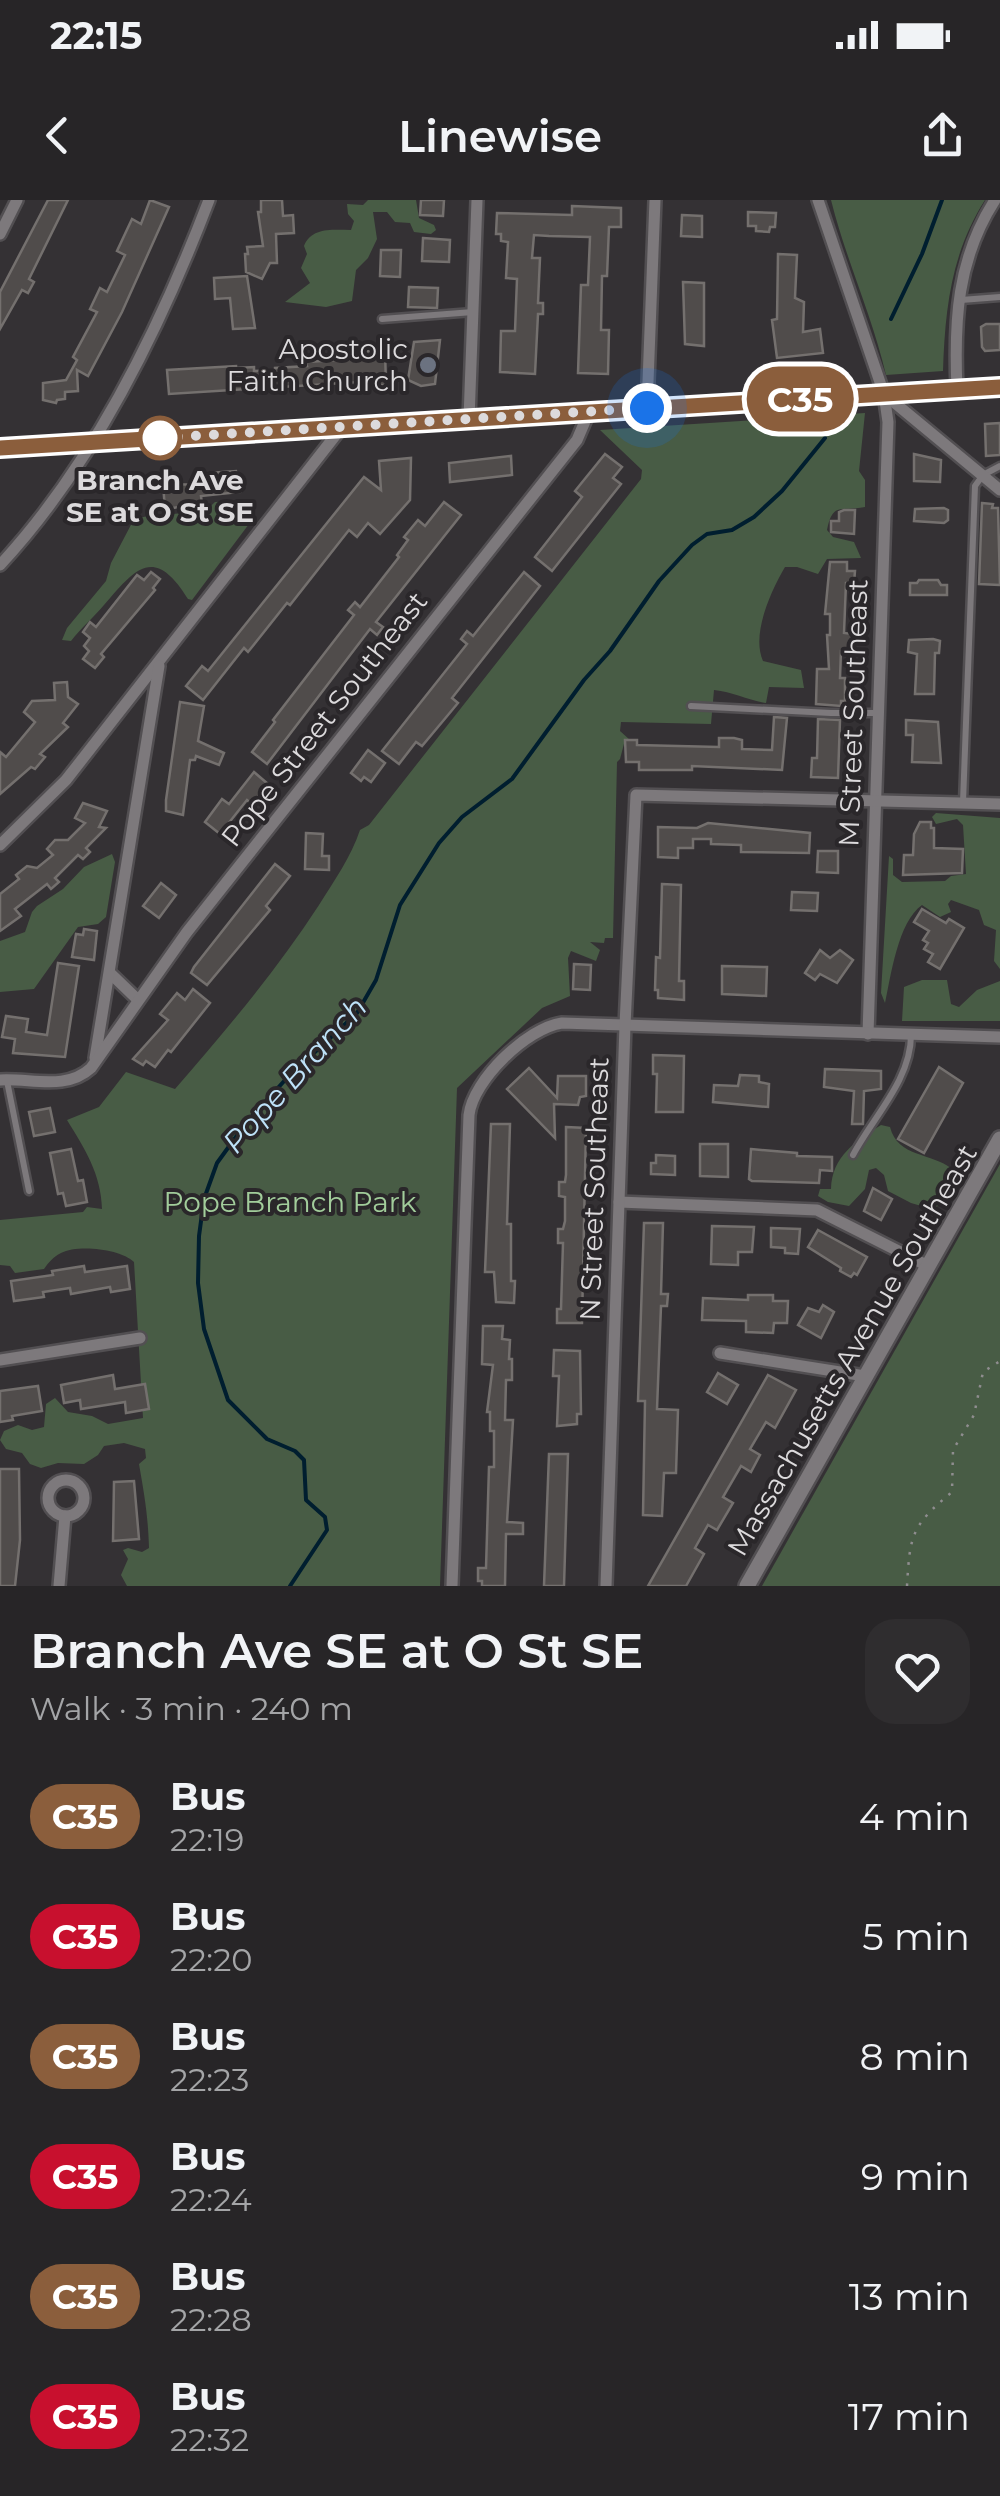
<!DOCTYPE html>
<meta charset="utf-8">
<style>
:root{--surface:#272527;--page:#2f2d2f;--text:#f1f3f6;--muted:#a4a5a7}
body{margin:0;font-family:Montserrat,sans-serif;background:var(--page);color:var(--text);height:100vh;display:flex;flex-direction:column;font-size:38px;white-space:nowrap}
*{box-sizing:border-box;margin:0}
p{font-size:32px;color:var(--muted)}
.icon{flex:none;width:55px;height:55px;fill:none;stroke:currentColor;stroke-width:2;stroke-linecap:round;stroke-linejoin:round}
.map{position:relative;height:1386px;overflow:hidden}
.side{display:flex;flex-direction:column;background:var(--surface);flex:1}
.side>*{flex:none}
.badge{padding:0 20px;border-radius:32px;font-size:35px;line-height:65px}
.you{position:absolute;width:50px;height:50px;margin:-25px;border:8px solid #fff;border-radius:50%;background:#1a73e8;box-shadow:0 0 0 15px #1a73e833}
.map>.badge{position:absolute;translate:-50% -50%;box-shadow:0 0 0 5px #fff}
.round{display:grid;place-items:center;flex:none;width:105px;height:105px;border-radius:30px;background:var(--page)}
.headline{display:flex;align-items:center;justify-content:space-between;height:170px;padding:0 30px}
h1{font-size:48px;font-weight:600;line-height:75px}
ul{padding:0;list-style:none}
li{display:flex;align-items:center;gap:30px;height:120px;padding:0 30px}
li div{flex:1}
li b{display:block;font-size:38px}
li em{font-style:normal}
li .badge{min-width:110px;font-weight:700;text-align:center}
.status{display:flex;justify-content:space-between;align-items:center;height:70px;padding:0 50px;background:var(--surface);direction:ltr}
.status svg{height:28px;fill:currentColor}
header{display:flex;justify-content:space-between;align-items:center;height:130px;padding:0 30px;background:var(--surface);font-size:45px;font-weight:600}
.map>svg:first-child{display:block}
.green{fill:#485c45}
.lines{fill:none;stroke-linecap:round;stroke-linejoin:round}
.stream{stroke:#001e2f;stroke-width:4}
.building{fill:#504c4b;stroke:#74706e;stroke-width:2.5}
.lane-casing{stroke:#524f52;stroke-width:11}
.street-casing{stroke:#524f52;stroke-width:16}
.secondary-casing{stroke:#524f52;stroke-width:20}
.path{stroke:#8f8d8f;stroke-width:2.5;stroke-dasharray:2.5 8;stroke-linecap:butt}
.lane{stroke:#7d797c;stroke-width:6}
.street{stroke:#7d797c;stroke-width:11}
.secondary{stroke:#7d797c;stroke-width:15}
.line-casing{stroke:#fff;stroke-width:22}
.line{stroke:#8b5e3c;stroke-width:15}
.walk{stroke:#dcdadc;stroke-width:10;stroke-dasharray:0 18}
.worship-dot{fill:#6b7280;stroke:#2a272a;stroke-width:4}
.stop-dot{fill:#fff;stroke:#8b5e3c;stroke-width:5}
.labels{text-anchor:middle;stroke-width:8;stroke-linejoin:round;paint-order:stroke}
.poi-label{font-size:28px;fill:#dcdadc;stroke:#2a272a;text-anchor:end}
.stop-label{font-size:28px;font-weight:bold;fill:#dcdadc;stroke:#2a272a}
.street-label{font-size:28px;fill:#dcdadc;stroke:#2a272a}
.park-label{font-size:28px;fill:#a2cd9b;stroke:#2a272a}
.water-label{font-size:30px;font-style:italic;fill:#bee2f9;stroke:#2a272a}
</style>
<div class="status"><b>22:15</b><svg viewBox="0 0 49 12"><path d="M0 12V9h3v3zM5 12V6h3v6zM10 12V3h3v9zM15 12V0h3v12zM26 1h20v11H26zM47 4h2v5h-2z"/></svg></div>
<header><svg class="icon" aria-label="back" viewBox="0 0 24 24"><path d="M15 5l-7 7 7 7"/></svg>Linewise<svg class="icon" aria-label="share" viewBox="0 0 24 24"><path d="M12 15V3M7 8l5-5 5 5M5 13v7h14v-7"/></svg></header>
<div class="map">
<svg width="1000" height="1386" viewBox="0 0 1000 1386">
<rect width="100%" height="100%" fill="#343134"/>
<g class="green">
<path d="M368 0H416L419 18 434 25 436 30 431 34 414 32 410 23 395 22 387 12H373L377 39 368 58 356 70 352 101 326 107 285 102 310 83 301 68 307 54 304 46C312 27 332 30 351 30L354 21 348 14 347 4 363 5Z"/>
<path d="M985 0C951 53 945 110 943 171L886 175C872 115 846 60 831 0Z"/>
<path d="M865 213 859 271 865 280V307C841 312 833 301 827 330L833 337 854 342 861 358 827 359 818 374 797 367H785C771 391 751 434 763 461L801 470 804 488 769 487 766 503C747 500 733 492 714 490L711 524 621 522 620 531 630 540H625L620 559 617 562 613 738H605L604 743 590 742 600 750 596 761 571 751 568 758 570 796 542 808 457 888 440 1386H127L121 1375 128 1359 123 1350 128 1348 142 1352 149 1348C148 1314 144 1293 139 1264L146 1258 145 1249 124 1243 104 1246 98 1255 84 1264 58 1263 41 1268 30 1264 22 1253 6 1249 0 1240 4 1231 18 1225 32 1230 44 1227 46 1204 55 1198 68 1212 92 1216 108 1224 143 1218 134 1062C121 1049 78 1044 61 1053 53 1057 49 1062 44 1069L15 1073 10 1066 0 1065V1020L83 1012 87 1007 102 1009C101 974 85 949 67 920L99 907 126 872 175 889C227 829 276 771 319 705 334 681 351 657 360 630L369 625 641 279 642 270 600 230Z"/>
<path d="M232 301 249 310 252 320 192 400 188 399C154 344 135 369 104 405 93 418 81 428 71 441L62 440 67 428 106 381 111 363 134 319C157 312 203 317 215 302Z"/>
<path d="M936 613 1000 618V769L994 761 996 730 984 725 979 710 951 700 948 704 951 712 940 717 922 705C898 722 891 775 885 803L881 793 889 656 893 659V675L902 682 945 681 951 676 966 674 963 625 957 619 936 624 932 617Z"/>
<path d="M112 654 115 662 106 717 98 724 78 727 34 789 0 792V741L25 732 32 712 37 706 63 689 84 667Z"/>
<path d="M922 780H947L951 804 959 807 977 790 1000 781V821H902L904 787Z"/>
<path d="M881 925 890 927C898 958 931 952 952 969L951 984 935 1010 911 1003 888 991 884 975 876 968 869 970 865 989 849 1006 828 1002 818 996 820 989H831C832 956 856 941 881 925Z"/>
<path d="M1000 964V1386H762Z"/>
</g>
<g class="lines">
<g class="stream">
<path d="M891 119 922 54 942 0"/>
<path d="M290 1386 327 1330 325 1317 306 1300 304 1260 295 1251 267 1239 228 1200 204 1129 198 1083 199 1036 204 999 217 963 246 923 286 879 357 813 376 780 400 705 439 643 462 617 512 579 584 480 610 451 659 381 692 345 707 334 732 330 754 317 782 291 825 238"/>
</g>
</g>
<g class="building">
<path d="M48 0H68L29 79 34 82 28 93 22 90 0 129V92Z"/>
<path d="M150 0 169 7 122 112 88 176 77 170 78 191 65 192V199L57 200 56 203 43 200V183L66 180 77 160 73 157 97 112 90 109 100 88 107 92 125 55 117 51 132 19 141 24Z"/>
<path d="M261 0H282L283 16 293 15 294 33 276 34 277 63H270L262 79 246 72 245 54H248L247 47 263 46 258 12H261Z"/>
<path d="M421 0H444L443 16 420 15Z"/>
<path d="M572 6 621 8V27H609L607 76H602L601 130H609L608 174 578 173 581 85H588L590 37 549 36 534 35 532 58H540L538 103H543V114H538L535 174 500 172 501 131H515L517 79 506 78 508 42 501 41V34H496L497 13 572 15Z"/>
<path d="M748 12 776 13 775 27H770L769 32 756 31V26H748Z"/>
<path d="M682 15 702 16V37L681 36Z"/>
<path d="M423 38 450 40 449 62 422 61Z"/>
<path d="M381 50H401L400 77 380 76Z"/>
<path d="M778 54 797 55 795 98 804 102 803 132 820 129 823 153 777 158 772 120 777 119Z"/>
<path d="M247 76 255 128 233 129 230 98 215 99 214 78Z"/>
<path d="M683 82 704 83V146L685 144Z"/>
<path d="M409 87 438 88 437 108 408 107Z"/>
<path d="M986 124H1000V150L985 151 982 147 981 127Z"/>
<path d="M440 140 435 184 421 186 408 180 414 142Z"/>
<path d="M355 146V152L385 150 386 185H376L375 181 169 194 167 170 236 166V168L254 167V171L275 170V168L307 166 306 162 337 160V147Z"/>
<path d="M1000 223V255L986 256 985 224Z"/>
<path d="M605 254 622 267 613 278 621 284 552 371 535 357 582 297 575 291Z"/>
<path d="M914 254 941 260 940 282 914 281Z"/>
<path d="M511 256 512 275 450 282 449 263Z"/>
<path d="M411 258 410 300 380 334 368 323 357 337 349 330 290 405 287 403 248 452 244 448 203 500 186 486 202 466 208 471 364 277 381 290 379 261Z"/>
<path d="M236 271 240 292 201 296 202 304 165 309 163 284 210 285 209 273Z"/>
<path d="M444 302 461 315 376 422 383 427 377 435 370 429 267 564 252 552 275 522 273 520 354 415 348 410 355 402 360 407 399 357 397 355 408 340 404 337 418 320 425 326Z"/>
<path d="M982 303 993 304 992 308H998L1000 385 979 384Z"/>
<path d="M944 308 948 310V320L944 323 914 321 915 309Z"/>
<path d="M844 310H855L854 334 831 332V321H839V312Z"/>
<path d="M830 362H847V371H855L854 383H846L844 433 853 434V450L841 451 840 478H845V501H841V506L816 504 817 469H829L827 435H830V414H825Z"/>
<path d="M151 372 160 379 153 388 155 390 101 454 104 457 95 468 83 459 89 451 84 446 90 438 83 432 90 422 96 427 137 375 144 380Z"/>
<path d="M524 372 540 386 452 498 458 503 448 515 422 546 416 542 399 564 382 551 467 444 461 439 467 431 473 436Z"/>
<path d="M919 380H938L941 385H947V395H910V383H917Z"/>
<path d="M933 439 940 441 939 453H935L934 494H915L917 454 908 452 909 440Z"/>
<path d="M67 482 68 497 78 504 63 523 68 527 40 554 45 557 35 569 31 567 0 594V552L6 557 35 522 24 512 32 501 55 500 54 483Z"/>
<path d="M180 502 204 506 198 541 224 553 219 565 196 556 195 560H190L183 615 166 611V600Z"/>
<path d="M774 517 787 518 782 570 692 566V570H639V562H626L625 540H637V545L719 547V538H734L742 540V549L772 550Z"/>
<path d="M818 519 840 520 838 578 811 577 812 558H817Z"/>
<path d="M906 520 938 522 941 563 912 562 913 535H906Z"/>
<path d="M368 550 385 563 371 582 364 577 361 581 351 573Z"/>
<path d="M254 572 268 584 252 604 247 600 220 634 205 622 222 599 229 604Z"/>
<path d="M83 603 107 611 99 627 106 628 86 648 90 652 83 659 78 655 55 678 59 682 51 689 47 684 15 709 21 716 0 731V694L19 679 16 675 27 666 37 668 53 655 47 649 55 640H68L85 623 75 618Z"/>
<path d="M920 622H931V628H934V648L963 649 962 673 903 675 904 655H913L914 634Z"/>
<path d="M708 623 810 633 809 653 741 652V645L711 644V639H693V648H678V658L658 657V627L697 628Z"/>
<path d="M306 633 323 634 322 656H329V670L305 669Z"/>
<path d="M818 651H838V673L817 672Z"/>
<path d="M275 664 290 676 266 706 270 710 207 785 191 773 194 767Z"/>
<path d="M161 683 176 695 159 718 143 706Z"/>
<path d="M662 684 681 685 679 781H684V800L658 798V790H655L656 757 660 758Z"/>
<path d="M792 692 818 693 817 711 791 710Z"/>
<path d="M922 709 946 723 949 719 964 728 940 769 928 762 933 754 924 749 928 743 923 740 929 731 914 722Z"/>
<path d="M84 729 97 731 94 760 72 757 76 734 83 735Z"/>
<path d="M820 750 830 758 840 750 853 760 837 783 820 774 815 780 805 773Z"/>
<path d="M58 763 79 766 65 857 13 853 15 839 2 837 6 816 28 819 26 832 47 835Z"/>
<path d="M574 764 591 765 590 790 573 789Z"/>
<path d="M722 766 767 767 766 796 722 794Z"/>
<path d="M193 789 210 803 171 852 168 850 155 867 146 861 143 865 133 859 168 820 160 814 177 793 185 800Z"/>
<path d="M653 855 684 856 683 912H656L657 874H653Z"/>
<path d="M939 867 963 883 924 953 898 939Z"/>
<path d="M529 868 557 898 558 876H586V896L580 897 578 905 554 904 555 938 507 889Z"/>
<path d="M825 869 881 871V889L864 891 863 924H852L854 891 824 887Z"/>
<path d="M740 875 759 876V882L769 884 768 907 713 902 714 885 738 886Z"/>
<path d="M50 908 55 932 34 936 29 912Z"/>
<path d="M491 924H510L507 1024H511V1081H515L514 1103 496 1102 494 1072H485Z"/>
<path d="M566 927 586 928 582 1123H557V1109H561L563 1043H558V1029H563L565 1021V997L559 996V982H565L566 975Z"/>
<path d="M700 944H728V977L700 976Z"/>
<path d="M71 949 78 981 83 980 87 1002 66 1006 63 993 58 994 50 953Z"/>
<path d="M751 949 797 953V956L832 957V971L820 970 819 983 752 981 749 979Z"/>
<path d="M656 955 675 956V975L651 974V963H656Z"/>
<path d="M873 988 892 999 881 1020 864 1011Z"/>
<path d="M644 1023H663L661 1094H668L667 1106H661L657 1209 678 1210 676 1273H664L662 1316 643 1315 645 1201H638Z"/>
<path d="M712 1026 754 1027 752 1052H738V1065L711 1064Z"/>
<path d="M771 1028 800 1029 798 1054 785 1053V1048L771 1047Z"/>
<path d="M818 1030 867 1057 857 1075 854 1073 851 1077 840 1071 841 1068 808 1047Z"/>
<path d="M84 1066 85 1072 127 1066 130 1089 111 1092 110 1087 71 1094 70 1088 43 1092 44 1097 14 1101 11 1081 53 1075 52 1071Z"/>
<path d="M748 1095H773V1101H788L787 1123H774L773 1133 746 1132V1121L702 1120 703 1098 748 1100Z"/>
<path d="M823 1105 834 1112 821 1138 798 1125 808 1108 819 1112Z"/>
<path d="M483 1126H503L502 1139 510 1140 509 1159H512V1180H506L505 1220H513L507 1322 523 1323V1334H506L505 1386H482V1381H478V1368H486L489 1267H494V1231H490V1212H487L493 1165 482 1164Z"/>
<path d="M554 1150 580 1151 581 1214H577V1224L557 1226 559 1176H553Z"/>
<path d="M718 1173 738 1185 727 1204 707 1192Z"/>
<path d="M113 1175 115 1189 145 1184 149 1209 126 1213 125 1202 81 1209 80 1200 64 1203 61 1185Z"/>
<path d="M768 1175 796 1190 775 1228 766 1222 750 1249 760 1255 751 1272 741 1266 723 1297 733 1303 717 1330 708 1325 695 1348 704 1354 686 1386H648Z"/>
<path d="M38 1186 42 1211 12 1216 13 1220 0 1222V1191Z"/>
<path d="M549 1254H568L564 1386H544Z"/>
<path d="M0 1269H19L20 1340 15 1386H0Z"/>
<path d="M134 1281 139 1339 113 1341 114 1282Z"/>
</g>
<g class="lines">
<defs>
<g id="lane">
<path d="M961 100 1000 97"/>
<path d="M382 119 473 112"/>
<path d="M691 506 831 513H877"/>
<path d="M963 602 975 286 983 275 1000 266"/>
<path d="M7 881 29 991"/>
<path d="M853 955C873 917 911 880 911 835"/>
</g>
<g id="street">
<path d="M818 0 884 194 1000 290"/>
<path d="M0 34 17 0"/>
<path d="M957 189C954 121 957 59 995 0"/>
<path d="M647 208 655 0"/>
<path d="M469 219 477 0"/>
<path d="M0 365C92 266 161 126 209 0"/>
<path d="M0 645 66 580 342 227"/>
<path d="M110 773 137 799"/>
<path d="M868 834 888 222 884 194"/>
<path d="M95 858 159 466"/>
<path d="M0 880C31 878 66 891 91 868L187 732 577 240 589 212"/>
<path d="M619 1002 817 1010 928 1066"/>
<path d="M720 1153 865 1176"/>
<path d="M0 1160 140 1138"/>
<circle cx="66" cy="1298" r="18"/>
<path d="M59 1386 65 1316"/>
<path d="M452 1386 469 915C473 880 527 828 562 823L1000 837"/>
<path d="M606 1386 625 825 636 595 1000 604"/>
</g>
<g id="secondary">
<path d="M0 248 1000 187"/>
<path d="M747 1386 1000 939"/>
</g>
</defs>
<use href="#lane" class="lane-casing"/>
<use href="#street" class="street-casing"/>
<use href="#secondary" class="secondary-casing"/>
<path class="path" d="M907 1386C910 1335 911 1326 952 1292L953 1250 974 1215 983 1172 1000 1161"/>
<use href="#lane" class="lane"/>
<use href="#street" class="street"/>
<use href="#secondary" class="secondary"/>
</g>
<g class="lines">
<defs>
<path id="line" d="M0 248 1000 187"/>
</defs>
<use href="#line" class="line-casing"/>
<use href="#line" class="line"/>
<path class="walk" d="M160 238 647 208"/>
</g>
<circle class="worship-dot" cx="428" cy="165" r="10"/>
<circle class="stop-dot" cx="160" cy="238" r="20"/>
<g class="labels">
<g class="poi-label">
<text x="408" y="159">Apostolic<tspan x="408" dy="32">Faith Church</tspan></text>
</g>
<g class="stop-label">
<text x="160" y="290">Branch Ave<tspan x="160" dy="32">SE at O St SE</tspan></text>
</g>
<g class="street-label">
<text transform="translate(853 513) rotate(-88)" y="10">M Street Southeast</text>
<text transform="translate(324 519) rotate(-52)" y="10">Pope Street Southeast</text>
<text transform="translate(594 989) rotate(-88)" y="10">N Street Southeast</text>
<text transform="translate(852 1150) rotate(-60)" y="10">Massachusetts Avenue Southeast</text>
</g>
<g class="park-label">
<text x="290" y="1012">Pope Branch Park</text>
</g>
<g class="water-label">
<text transform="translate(295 875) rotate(-48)" y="10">Pope Branch</text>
</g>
</g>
</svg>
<div class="you" style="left:647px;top:208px"></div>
<b class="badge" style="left:800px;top:199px;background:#8b5e3c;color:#fff">C35</b>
</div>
<section class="side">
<div class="headline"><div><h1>Branch Ave SE at O St SE</h1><p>Walk · 3 min · 240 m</p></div><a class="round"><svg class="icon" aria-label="heart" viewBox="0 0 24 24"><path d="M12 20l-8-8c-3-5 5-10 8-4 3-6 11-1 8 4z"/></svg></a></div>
<ul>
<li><span class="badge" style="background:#8b5e3c;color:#fff">C35</span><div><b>Bus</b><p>22:19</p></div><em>4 min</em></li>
<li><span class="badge" style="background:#c8102e;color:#fff">C35</span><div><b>Bus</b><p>22:20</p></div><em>5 min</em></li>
<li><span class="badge" style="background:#8b5e3c;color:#fff">C35</span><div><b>Bus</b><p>22:23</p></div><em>8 min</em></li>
<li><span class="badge" style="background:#c8102e;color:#fff">C35</span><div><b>Bus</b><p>22:24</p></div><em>9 min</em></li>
<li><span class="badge" style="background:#8b5e3c;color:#fff">C35</span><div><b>Bus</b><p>22:28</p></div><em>13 min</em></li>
<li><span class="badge" style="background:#c8102e;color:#fff">C35</span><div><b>Bus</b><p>22:32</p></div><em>17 min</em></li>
</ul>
</section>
